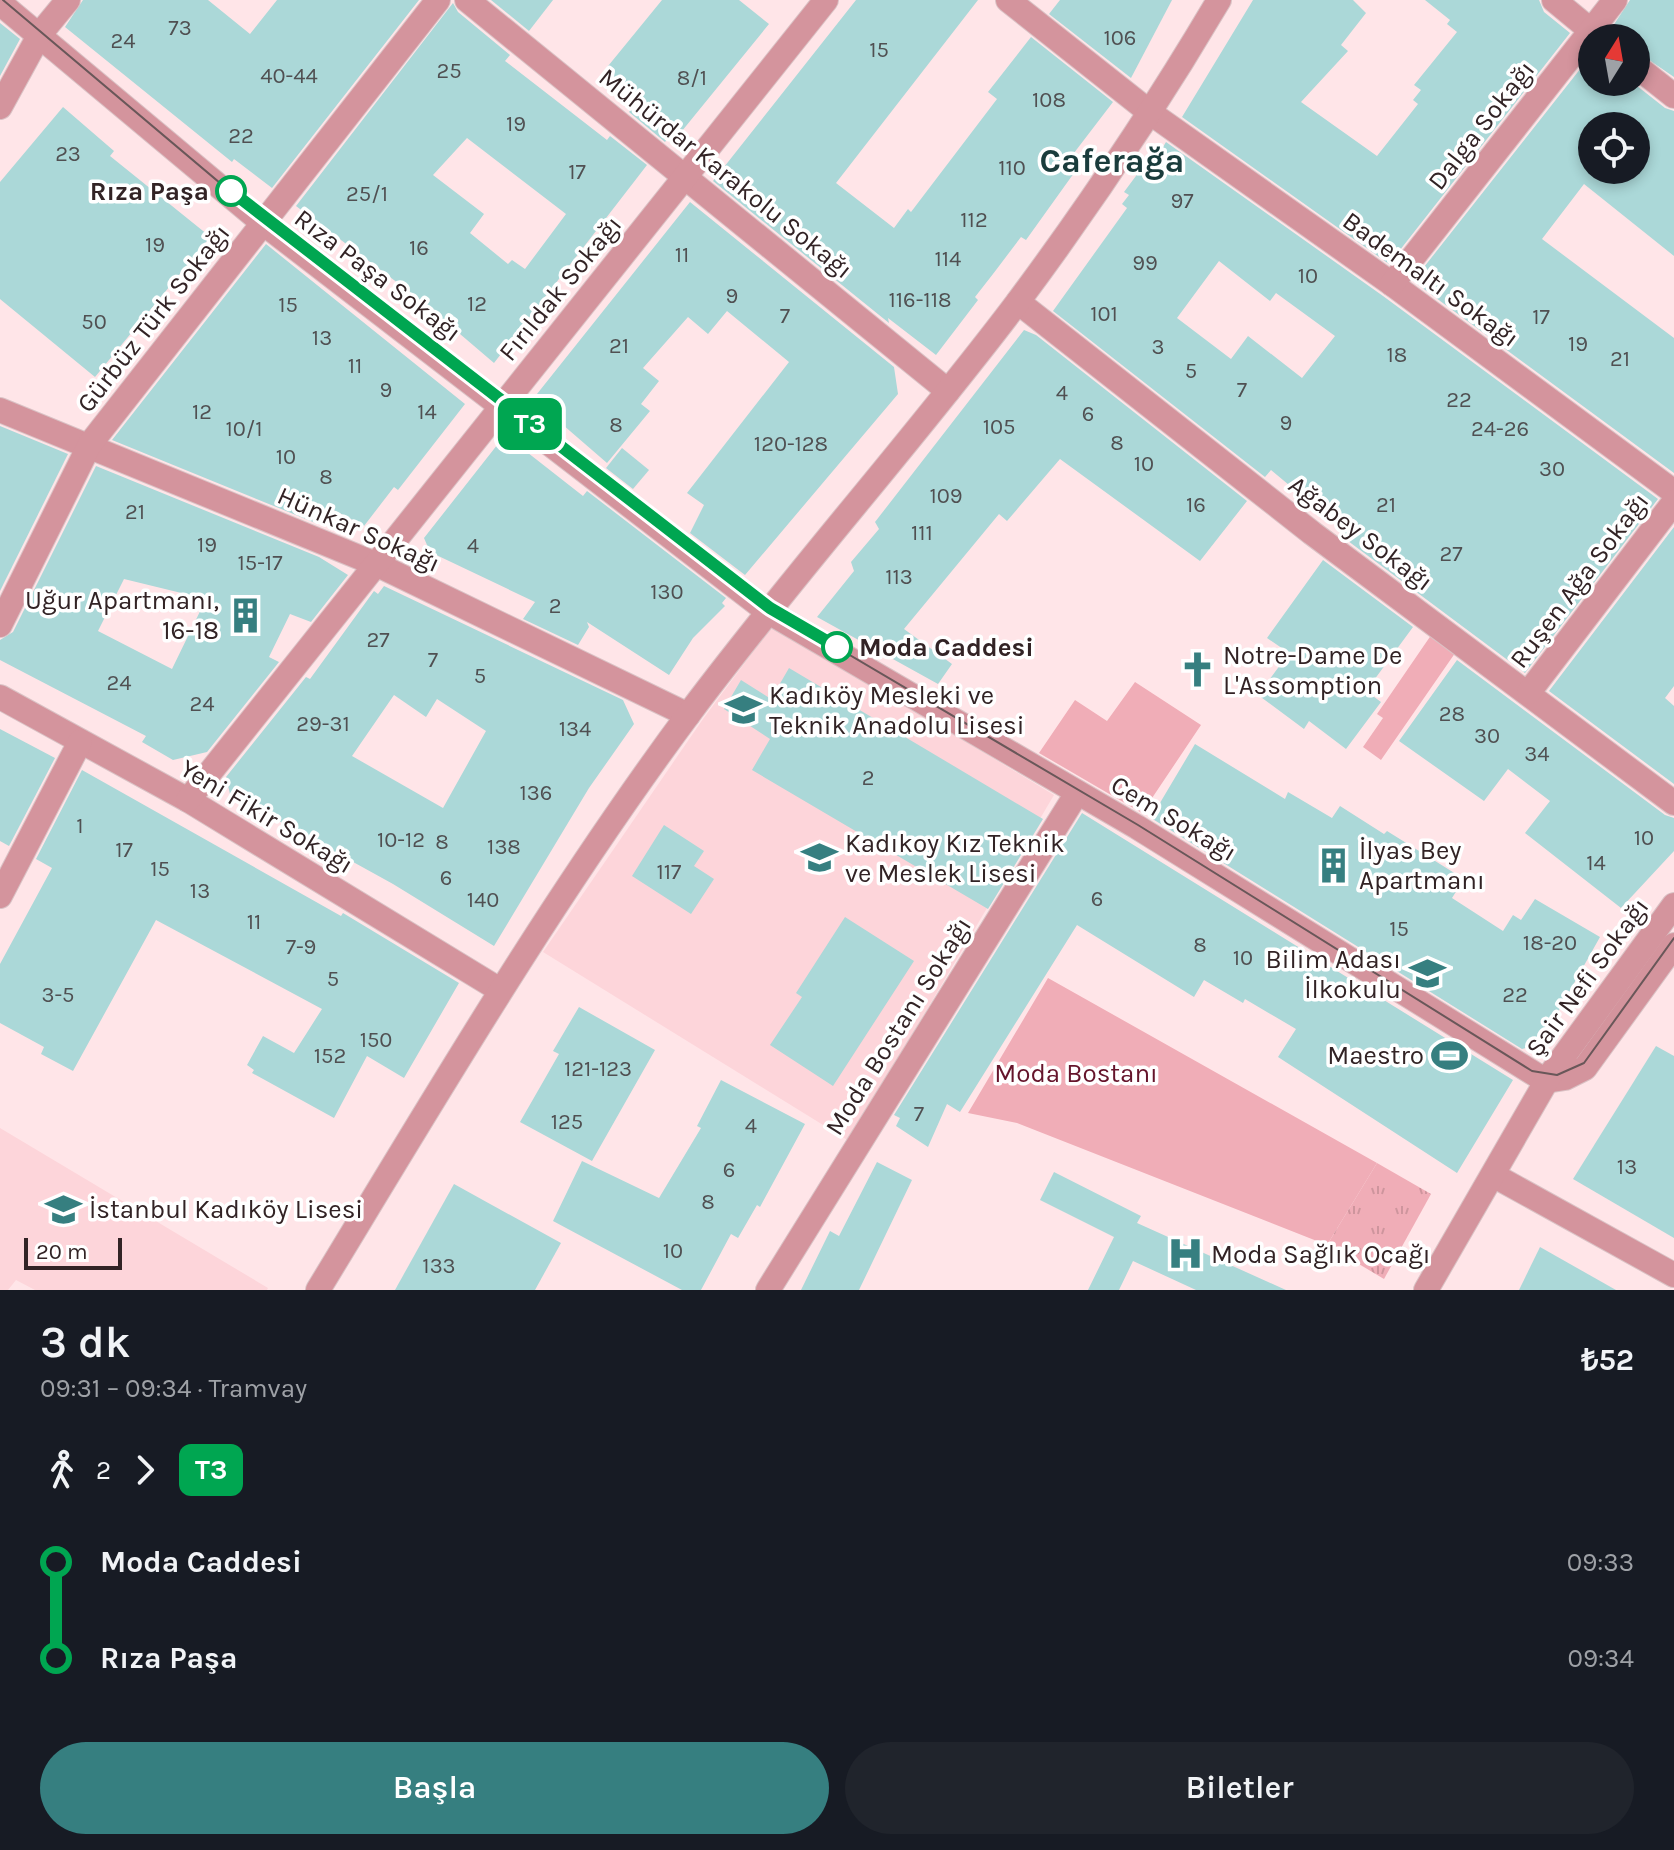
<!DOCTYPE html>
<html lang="tr">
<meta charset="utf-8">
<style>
:root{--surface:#171b24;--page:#20242c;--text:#f1f3f6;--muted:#9ea1a6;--accent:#367f80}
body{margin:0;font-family:Karla,sans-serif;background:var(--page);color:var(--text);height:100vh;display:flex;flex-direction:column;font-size:30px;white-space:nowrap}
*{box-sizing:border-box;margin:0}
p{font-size:26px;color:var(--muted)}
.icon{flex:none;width:44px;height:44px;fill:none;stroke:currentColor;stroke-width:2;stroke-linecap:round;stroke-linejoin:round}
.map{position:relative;height:1290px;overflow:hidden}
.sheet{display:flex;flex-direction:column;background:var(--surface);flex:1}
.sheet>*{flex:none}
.badge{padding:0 16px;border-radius:12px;font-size:28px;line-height:52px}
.needle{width:52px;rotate:11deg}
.buttons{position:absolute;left:1578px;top:24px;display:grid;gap:16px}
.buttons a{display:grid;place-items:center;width:72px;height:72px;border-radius:50%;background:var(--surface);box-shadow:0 4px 12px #0003;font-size:40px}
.scale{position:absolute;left:24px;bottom:20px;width:98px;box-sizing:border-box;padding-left:8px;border:4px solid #322325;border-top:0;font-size:22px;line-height:28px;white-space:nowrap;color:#322325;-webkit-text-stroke:6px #fff;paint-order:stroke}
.map>.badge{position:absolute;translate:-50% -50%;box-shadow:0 0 0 4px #fff}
.legs{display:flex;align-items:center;gap:12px;height:88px;padding:0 40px;font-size:26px}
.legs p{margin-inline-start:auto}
.headline{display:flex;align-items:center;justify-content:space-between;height:136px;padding:0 40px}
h1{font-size:44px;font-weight:600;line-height:60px}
.cta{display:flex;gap:16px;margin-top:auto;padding:16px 40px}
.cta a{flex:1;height:92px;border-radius:48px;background:var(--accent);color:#fff;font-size:32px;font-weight:600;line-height:92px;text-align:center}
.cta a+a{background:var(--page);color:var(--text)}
ul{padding:0 40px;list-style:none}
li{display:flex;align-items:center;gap:28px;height:96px;font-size:30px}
li i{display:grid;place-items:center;width:12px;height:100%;margin:0 10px;background:currentColor}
li i::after{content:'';width:20px;height:20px;margin:-10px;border:6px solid;border-radius:50%;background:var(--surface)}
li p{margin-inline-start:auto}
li:first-child i{background:linear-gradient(#0000 50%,currentColor 0)}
li:last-child i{background:linear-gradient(currentColor 50%,#0000 0)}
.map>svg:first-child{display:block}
.built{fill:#fdd5da}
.green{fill:#f0adb7}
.park{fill:url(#park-tufts)}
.building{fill:#abd8d8;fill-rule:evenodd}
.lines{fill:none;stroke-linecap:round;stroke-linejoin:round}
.minor-casing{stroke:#dac2c5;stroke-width:26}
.minor{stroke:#d4949d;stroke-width:24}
.tram{stroke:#695759;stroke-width:2}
.line-1-casing{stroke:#fff;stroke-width:18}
.line-1{stroke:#00a651;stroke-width:12}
.stop-1-dot{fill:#fff;stroke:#00a651;stroke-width:4}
.labels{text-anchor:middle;stroke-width:7;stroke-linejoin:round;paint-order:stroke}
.number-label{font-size:22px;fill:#505052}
.street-label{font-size:26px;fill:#322325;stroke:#fff}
.stop-label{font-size:26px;font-weight:bold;fill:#322325;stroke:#fff;text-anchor:end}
.poi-label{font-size:26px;fill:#322325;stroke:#fff;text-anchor:start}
.park-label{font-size:26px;fill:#65142b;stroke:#fff}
.district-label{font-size:34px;font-weight:bold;fill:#1a3c3c;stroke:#fff}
</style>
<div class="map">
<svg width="1674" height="1290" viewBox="0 0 1674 1290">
<defs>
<pattern id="park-tufts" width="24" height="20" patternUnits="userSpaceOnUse" patternTransform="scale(2)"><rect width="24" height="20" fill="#f0adb7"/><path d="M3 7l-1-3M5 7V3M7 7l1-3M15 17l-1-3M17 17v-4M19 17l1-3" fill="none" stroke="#ce959d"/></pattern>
</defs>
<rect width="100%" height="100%" fill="#ffe5e8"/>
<g class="built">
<path d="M773 625 1054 795 849 1141 543 952 703 719Z"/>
<path d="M0 1128 268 1288 267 1290H35L16 1280 8 1290H0Z"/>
</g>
<g class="green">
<path d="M1436 628 1460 646 1381 760 1363 747 1383 718 1377 714Z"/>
<path d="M1135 682 1201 725 1142 813 1039 753 1075 700 1107 721Z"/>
<path d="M1048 978 1377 1163 1327 1245 1017 1123 968 1113Z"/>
</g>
<path class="park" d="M1377 1163 1431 1194 1384 1279 1327 1245Z"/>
<g class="building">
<path d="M83 0H208L250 34 277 0H419L272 188 234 159 232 162 65 27Z"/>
<path d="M491 0H553L529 31Z"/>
<path d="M662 0H739L769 24 673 142 668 138 665 142 629 112 639 99 604 71Z"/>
<path d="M856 0H978L836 183 894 228 908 209 911 212 997 99 988 92 1031 37 1113 102 1064 166 1074 173 1026 240 1021 237 993 274 975 297 978 300 936 355 888 318 889 323 713 181Z"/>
<path d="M1060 0H1172L1131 78 1049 14Z"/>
<path d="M1253 0H1353L1366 13 1341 45 1348 51 1301 102 1377 156 1418 104 1413 100 1421 90 1414 85 1457 32 1447 24 1450 20 1425 0H1539L1544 12 1570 33 1389 264 1182 117Z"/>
<path d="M1630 0H1674V77L1636 51V38H1615L1611 29Z"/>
<path d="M453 3 458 12 510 55 505 61 607 140 610 136 647 165 494 363 419 299 296 206ZM467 138 566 214 525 269 512 260 508 264 470 233 484 214 433 175Z"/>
<path d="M0 23 20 39 0 76Z"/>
<path d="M1592 54V82H1632L1665 108 1674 111V256L1584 184 1542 239 1674 338V473L1413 281ZM1592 126H1636V170H1592Z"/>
<path d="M63 107 114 151 110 156 208 235 207 241 95 377 0 299V182Z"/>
<path d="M1166 142 1383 296 1658 499 1525 673 1340 535 1343 530 1271 470 1265 477 1053 311 1127 208 1122 204 1129 195 1124 192 1156 149 1160 152ZM1219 261 1270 301 1276 293 1335 336 1302 378 1248 336 1231 359 1177 318Z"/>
<path d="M690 202 894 367 898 394 745 575 690 533 704 505 687 493 789 362 727 311 708 334 688 317 643 368 659 381 641 404 650 411 607 463 533 399Z"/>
<path d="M266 244 465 404 398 490 394 487 364 526 328 507 318 524 112 440Z"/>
<path d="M1024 330 1036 335 1247 501 1200 561 1060 459 1007 521 999 514 904 629 952 664 938 684 817 617 854 571 851 562 879 529 875 522Z"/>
<path d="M0 426 68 454 0 591Z"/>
<path d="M505 435 583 496 587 491 726 598 722 603 725 606 693 638 669 675 587 622 589 627 578 645 523 619 535 602 430 552 424 538Z"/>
<path d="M622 448 649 470 633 489 606 468Z"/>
<path d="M96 466 319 557 348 575 311 622 290 614 269 657 279 662 207 752 173 760 142 742 146 736 0 660V640L13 632ZM124 579 206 599 172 669 98 631Z"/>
<path d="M1674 527V686L1665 698 1674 706V784L1549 691Z"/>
<path d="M1323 560 1413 627 1366 691 1381 702 1346 749 1309 721 1304 729 1258 695 1289 653 1267 638Z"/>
<path d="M384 586 623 700 634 724 589 788 494 946 393 884 230 794 226 777 306 677 310 679 374 591 378 594ZM394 695 426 717 437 699 486 731 443 808 352 756Z"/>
<path d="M1457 660 1665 815 1674 818V851L1621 908 1525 833 1550 801 1508 769 1484 801 1399 741Z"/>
<path d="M789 668 1043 819 988 909 752 770 770 739 724 709 741 680 771 699Z"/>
<path d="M0 729 55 758 9 846 0 841Z"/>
<path d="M1195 744 1285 799 1288 792 1332 818 1340 806 1384 834 1387 831 1464 879 1452 898 1503 931 1513 915 1521 920 1535 899 1600 937 1540 1044 1522 1049 1151 818Z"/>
<path d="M82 770 341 916 343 913 459 983 404 1078 367 1056 334 1118 252 1073 254 1070 247 1065 263 1036 294 1053 322 1009 156 920 73 1071 41 1054 44 1047 0 1023V964L52 868 36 859Z"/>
<path d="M1082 813 1513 1080 1457 1173 1278 1057 1296 1029 1245 999 1243 1003 1204 980 1194 997 1077 925 960 1112 947 1104 928 1147 896 1126 900 1118 894 1115Z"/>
<path d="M664 825 704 851 694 866 714 879 691 914 632 876Z"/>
<path d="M845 917 914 961 833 1086 770 1045 802 997 796 993Z"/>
<path d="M579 1007 655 1050 592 1161 520 1122 559 1054 553 1051Z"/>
<path d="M1656 1046 1674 1056V1238L1573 1179Z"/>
<path d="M721 1080 805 1124 760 1207 757 1205 738 1238 731 1234 701 1290H682L553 1221 582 1161 659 1198 701 1128 697 1126Z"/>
<path d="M877 1162 912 1180 859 1290H801L830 1231 839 1236Z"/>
<path d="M1054 1172 1141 1216 1137 1223 1286 1290H1196L1133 1261 1119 1290H1088L1114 1237 1040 1200Z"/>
<path d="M454 1184 561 1243 535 1290H395Z"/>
<path d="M1540 1247 1616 1290H1519Z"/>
</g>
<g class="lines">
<defs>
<g id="minor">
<path d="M467 0 948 391"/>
<path d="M1008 0 1152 114 1392 284 1674 492"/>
<path d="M1554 0 1600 38"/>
<path d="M0 3 263 223 767 611 1137 827 1546 1081"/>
<path d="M1636 66 1674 96"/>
<path d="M0 107 40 34 68 0"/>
<path d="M1392 284 1615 0"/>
<path d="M1018 302 1312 533 1674 803"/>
<path d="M0 410 378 565 688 715"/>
<path d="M0 625 90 444 438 0"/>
<path d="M1529 692 1674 502"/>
<path d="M0 697 188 800 500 990"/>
<path d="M188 800 826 0"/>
<path d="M0 896 80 742"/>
<path d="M1546 1081 1565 1078 1585 1068 1674 945"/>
<path d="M1493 1175 1674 1275"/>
<path d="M318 1290C437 1094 554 895 691 711 796 571 912 442 1017 303 1090 205 1157 105 1219 0"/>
<path d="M768 1290 1077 793"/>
<path d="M1426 1290 1550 1075 1674 905"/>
</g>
</defs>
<use href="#minor" class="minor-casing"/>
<use href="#minor" class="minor"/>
<path class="tram" d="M3 0 265 221 770 608 1138 825 1532 1071 1557 1075 1584 1063 1674 938"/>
</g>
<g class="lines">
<defs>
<path id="line-1" d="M231 191 770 608 837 647"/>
</defs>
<use href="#line-1" class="line-1-casing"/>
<use href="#line-1" class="line-1"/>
</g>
<defs>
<symbol id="building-bare" viewBox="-9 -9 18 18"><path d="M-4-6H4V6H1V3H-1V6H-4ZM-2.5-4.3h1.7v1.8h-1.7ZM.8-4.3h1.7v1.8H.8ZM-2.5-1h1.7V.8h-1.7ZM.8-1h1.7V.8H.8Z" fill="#367f80" stroke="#fff" stroke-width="2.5" paint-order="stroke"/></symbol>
<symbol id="church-bare" viewBox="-9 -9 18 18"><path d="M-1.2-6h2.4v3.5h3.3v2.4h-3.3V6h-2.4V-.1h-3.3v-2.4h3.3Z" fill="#367f80" stroke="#fff" stroke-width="2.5" paint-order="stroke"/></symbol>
<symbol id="school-bare" viewBox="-9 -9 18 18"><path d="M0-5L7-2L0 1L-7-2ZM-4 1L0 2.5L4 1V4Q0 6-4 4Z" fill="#367f80" stroke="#fff" stroke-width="2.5" paint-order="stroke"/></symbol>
<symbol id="stadium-bare" viewBox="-9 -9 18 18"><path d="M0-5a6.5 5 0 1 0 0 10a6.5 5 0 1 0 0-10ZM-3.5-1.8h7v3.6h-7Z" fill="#367f80" stroke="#fff" stroke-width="2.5" paint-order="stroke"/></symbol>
<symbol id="hospital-bare" viewBox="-9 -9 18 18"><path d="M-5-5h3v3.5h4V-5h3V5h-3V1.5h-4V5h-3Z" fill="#367f80" stroke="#fff" stroke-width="2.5" paint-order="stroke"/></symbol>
</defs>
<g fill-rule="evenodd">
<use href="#building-bare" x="220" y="590" width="51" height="51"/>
<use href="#church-bare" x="1172" y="644" width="51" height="51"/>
<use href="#school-bare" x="718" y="684" width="51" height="51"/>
<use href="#school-bare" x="794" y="832" width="51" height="51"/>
<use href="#building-bare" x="1308" y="840" width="51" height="51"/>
<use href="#school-bare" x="1402" y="948" width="51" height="51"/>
<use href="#stadium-bare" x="1424" y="1030" width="51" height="51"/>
<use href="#school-bare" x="38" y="1184" width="51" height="51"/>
<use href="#hospital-bare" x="1160" y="1228" width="51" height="51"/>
</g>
<g class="stop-1-dot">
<circle cx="231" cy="191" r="14"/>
<circle cx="837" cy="647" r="14"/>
</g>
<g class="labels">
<g class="number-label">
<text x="180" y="35">73</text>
<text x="1120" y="45">106</text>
<text x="123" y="48">24</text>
<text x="879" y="57">15</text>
<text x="449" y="78">25</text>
<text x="289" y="83">40-44</text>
<text x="692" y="85">8/1</text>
<text x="1049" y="107">108</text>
<text x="516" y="131">19</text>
<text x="241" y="143">22</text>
<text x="68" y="161">23</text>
<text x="1012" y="175">110</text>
<text x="577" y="179">17</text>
<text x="367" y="201">25/1</text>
<text x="1182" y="208">97</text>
<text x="974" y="227">112</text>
<text x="155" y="252">19</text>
<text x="419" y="255">16</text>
<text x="682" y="262">11</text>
<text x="948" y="266">114</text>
<text x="1145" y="270">99</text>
<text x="1308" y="283">10</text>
<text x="732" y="303">9</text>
<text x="920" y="307">116-118</text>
<text x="477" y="311">12</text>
<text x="288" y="312">15</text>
<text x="1104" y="321">101</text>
<text x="785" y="323">7</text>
<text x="1541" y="324">17</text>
<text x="94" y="329">50</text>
<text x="322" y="345">13</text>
<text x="1578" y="351">19</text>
<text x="619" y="353">21</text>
<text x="1158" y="354">3</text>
<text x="1397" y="362">18</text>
<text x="1620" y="366">21</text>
<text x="355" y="373">11</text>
<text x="1191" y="378">5</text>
<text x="386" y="397">9</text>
<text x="1242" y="397">7</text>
<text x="1062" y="400">4</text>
<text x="1459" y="407">22</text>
<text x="202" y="419">12</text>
<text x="427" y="419">14</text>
<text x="1088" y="421">6</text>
<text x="1286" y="430">9</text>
<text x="616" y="432">8</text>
<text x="999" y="434">105</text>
<text x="244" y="436">10/1</text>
<text x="1500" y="436">24-26</text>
<text x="1117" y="450">8</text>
<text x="791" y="451">120-128</text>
<text x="286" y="464">10</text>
<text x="1144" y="471">10</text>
<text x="1552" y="476">30</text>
<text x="326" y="484">8</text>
<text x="946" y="503">109</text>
<text x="1196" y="512">16</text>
<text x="1386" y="512">21</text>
<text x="135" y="519">21</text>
<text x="922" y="540">111</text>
<text x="207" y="552">19</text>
<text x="473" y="553">4</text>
<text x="1451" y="561">27</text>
<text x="260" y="570">15-17</text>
<text x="899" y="584">113</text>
<text x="667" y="599">130</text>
<text x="555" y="613">2</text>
<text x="378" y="647">27</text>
<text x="433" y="667">7</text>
<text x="480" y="683">5</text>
<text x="119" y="690">24</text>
<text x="202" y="711">24</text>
<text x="1452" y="721">28</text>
<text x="323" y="731">29-31</text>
<text x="575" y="736">134</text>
<text x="1487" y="743">30</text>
<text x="1537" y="761">34</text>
<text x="868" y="785">2</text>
<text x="536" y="800">136</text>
<text x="80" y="833">1</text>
<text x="1644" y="845">10</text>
<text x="401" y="847">10-12</text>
<text x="442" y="849">8</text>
<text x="504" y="854">138</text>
<text x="124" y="857">17</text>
<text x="1596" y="870">14</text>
<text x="160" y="876">15</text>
<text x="669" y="879">117</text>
<text x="446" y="885">6</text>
<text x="200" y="898">13</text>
<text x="1097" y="906">6</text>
<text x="483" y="907">140</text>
<text x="254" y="929">11</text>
<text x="1399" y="936">15</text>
<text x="1550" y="950">18-20</text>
<text x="1200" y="952">8</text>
<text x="301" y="954">7-9</text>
<text x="1243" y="965">10</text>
<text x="333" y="986">5</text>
<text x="58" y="1002">3-5</text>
<text x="1515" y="1002">22</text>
<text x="376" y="1047">150</text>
<text x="330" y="1063">152</text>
<text x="598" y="1076">121-123</text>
<text x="919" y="1121">7</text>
<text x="567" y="1129">125</text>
<text x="751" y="1133">4</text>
<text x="1627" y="1174">13</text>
<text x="729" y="1177">6</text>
<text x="708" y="1209">8</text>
<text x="673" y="1258">10</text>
<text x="439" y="1273">133</text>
</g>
<g class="street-label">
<text transform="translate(1481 125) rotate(-52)" y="9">Dalga Sokağı</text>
<text transform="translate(726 173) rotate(39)" y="9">Mühürdar Karakolu Sokağı</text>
<text transform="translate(378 275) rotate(37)" y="9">Rıza Paşa Sokağı</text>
<text transform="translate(1431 279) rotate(36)" y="9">Bademaltı Sokağı</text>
<text transform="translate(560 288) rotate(-51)" y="9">Fırıldak Sokağı</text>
<text transform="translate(153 318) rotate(-52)" y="9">Gürbüz Türk Sokağı</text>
<text transform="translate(359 529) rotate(24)" y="9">Hünkar Sokağı</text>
<text transform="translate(1361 533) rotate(37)" y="9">Ağabey Sokağı</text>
<text transform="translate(1579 580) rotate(-53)" y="9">Ruşen Ağa Sokağı</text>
<text transform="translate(267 816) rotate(31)" y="9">Yeni Fikir Sokağı</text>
<text transform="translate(1174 818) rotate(31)" y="9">Cem Sokağı</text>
<text transform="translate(1587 977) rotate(-54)" y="9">Şair Nefi Sokağı</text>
<text transform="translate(898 1026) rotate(-58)" y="9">Moda Bostanı Sokağı</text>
</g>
<g class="stop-label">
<text x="209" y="200">Rıza Paşa</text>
<text x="859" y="656" text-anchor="start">Moda Caddesi</text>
</g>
<g class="poi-label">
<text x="219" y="609" text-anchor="end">Uğur Apartmanı,<tspan x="219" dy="30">16-18</tspan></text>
<text x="1223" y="664">Notre-Dame De<tspan x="1223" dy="30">L'Assomption</tspan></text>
<text x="769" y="704">Kadıköy Mesleki ve<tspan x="769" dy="30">Teknik Anadolu Lisesi</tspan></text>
<text x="845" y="852">Kadıkoy Kız Teknik<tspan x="845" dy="30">ve Meslek Lisesi</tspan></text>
<text x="1359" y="859">İlyas Bey<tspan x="1359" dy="30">Apartmanı</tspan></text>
<text x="1401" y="968" text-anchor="end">Bilim Adası<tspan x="1401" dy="30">İlkokulu</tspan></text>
<text x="1424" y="1064" text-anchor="end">Maestro</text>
<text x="89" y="1218">İstanbul Kadıköy Lisesi</text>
<text x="1211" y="1263">Moda Sağlık Ocağı</text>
</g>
<g class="park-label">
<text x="1076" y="1082">Moda Bostanı</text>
</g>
<g class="district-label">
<text x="1112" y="172">Caferağa</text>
</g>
</g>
</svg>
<div class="buttons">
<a><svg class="needle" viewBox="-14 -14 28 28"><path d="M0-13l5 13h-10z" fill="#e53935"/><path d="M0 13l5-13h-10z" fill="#9ea1a6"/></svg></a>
<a><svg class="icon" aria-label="locate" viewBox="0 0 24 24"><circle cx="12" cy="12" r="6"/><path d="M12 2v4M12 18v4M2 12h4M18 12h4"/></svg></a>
</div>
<div class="scale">20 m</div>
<b class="badge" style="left:530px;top:424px;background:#00a651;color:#fff">T3</b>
</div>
<section class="sheet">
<div class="headline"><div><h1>3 dk</h1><p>09:31 – 09:34 · Tramvay</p></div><b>₺52</b></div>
<div class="legs"><svg class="icon" aria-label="walk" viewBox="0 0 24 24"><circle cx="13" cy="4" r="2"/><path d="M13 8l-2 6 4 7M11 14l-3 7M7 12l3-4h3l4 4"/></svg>2<svg class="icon" aria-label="forward" viewBox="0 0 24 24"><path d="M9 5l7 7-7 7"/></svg><b class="badge" style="background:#00a651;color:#fff">T3</b></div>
<ul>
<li><i style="color:#00a651"></i><b>Moda Caddesi</b><p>09:33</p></li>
<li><i style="color:#00a651"></i><b>Rıza Paşa</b><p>09:34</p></li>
</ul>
<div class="cta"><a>Başla</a><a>Biletler</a></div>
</section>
